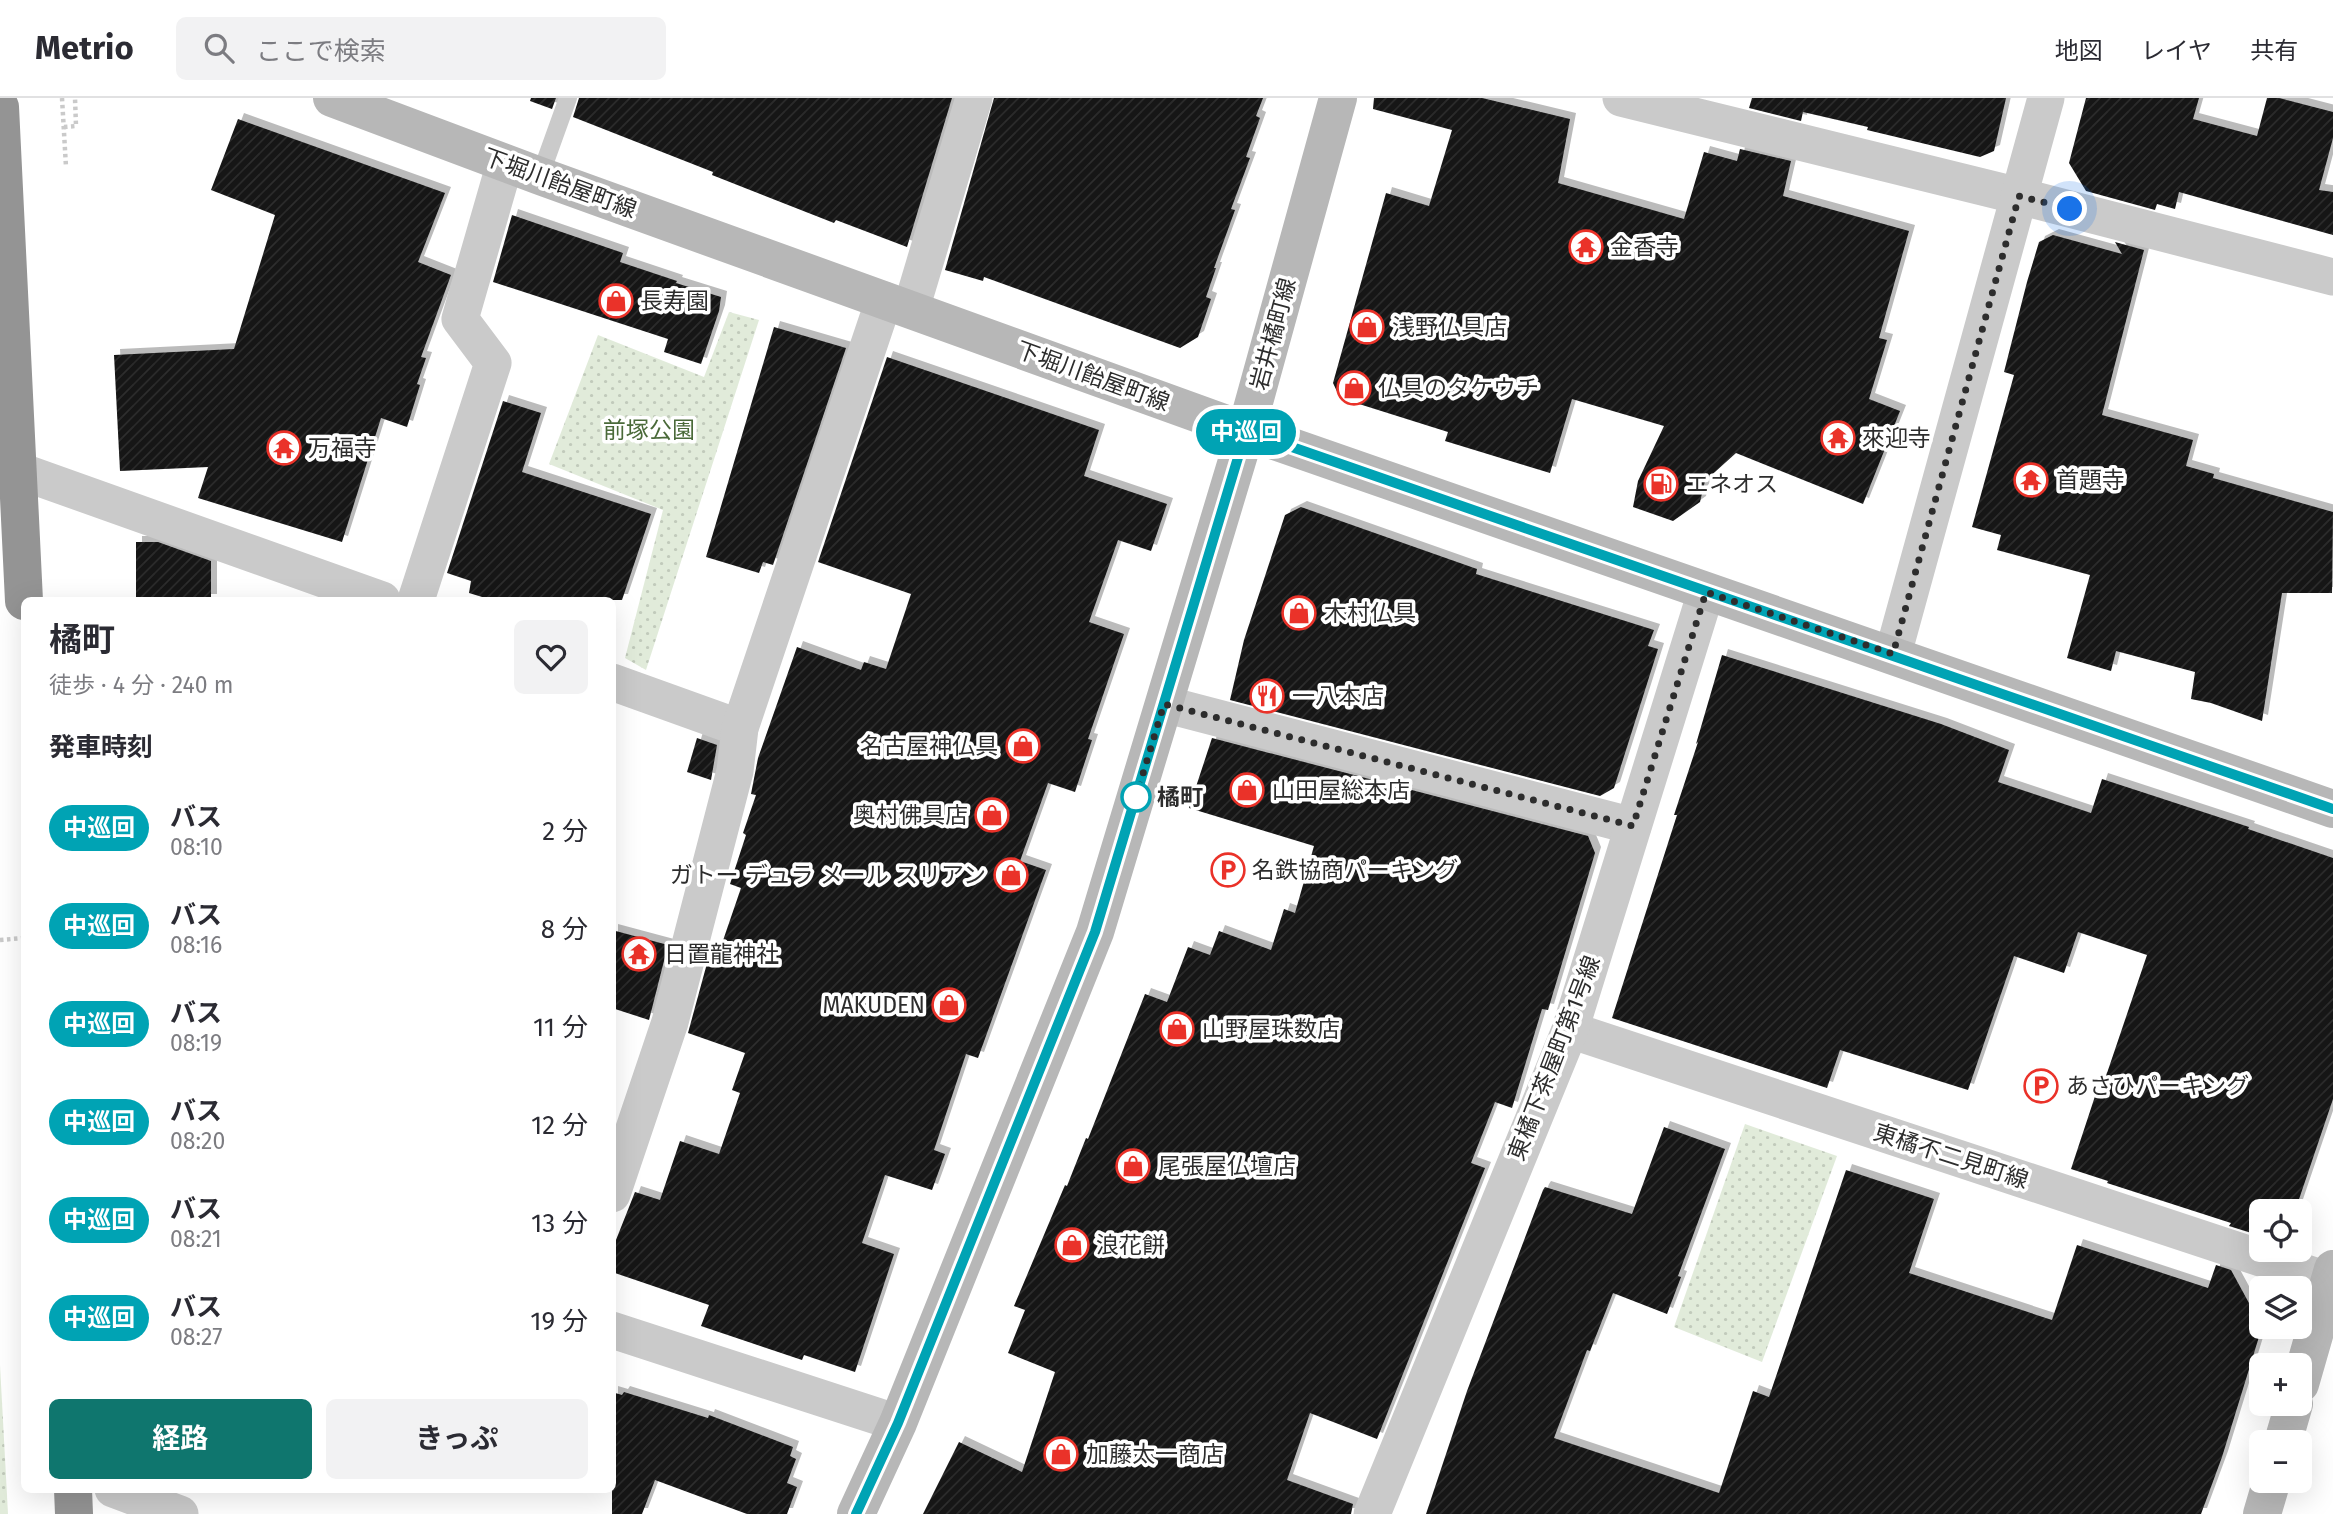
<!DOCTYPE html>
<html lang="ja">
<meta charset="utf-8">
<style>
:root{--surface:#fff;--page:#f2f2f3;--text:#2b2b33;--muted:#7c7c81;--line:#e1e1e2;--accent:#0f766e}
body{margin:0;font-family:"Fira Sans","Noto Sans JP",sans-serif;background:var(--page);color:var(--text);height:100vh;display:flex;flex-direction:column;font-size:26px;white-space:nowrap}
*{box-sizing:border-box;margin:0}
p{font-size:23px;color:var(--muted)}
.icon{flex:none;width:38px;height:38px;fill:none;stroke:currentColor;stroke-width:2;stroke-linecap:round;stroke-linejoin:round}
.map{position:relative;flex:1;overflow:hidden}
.panel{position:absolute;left:21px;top:499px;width:595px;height:896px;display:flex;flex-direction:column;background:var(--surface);border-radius:10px;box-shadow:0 7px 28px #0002}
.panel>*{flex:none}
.badge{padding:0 14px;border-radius:23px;font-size:24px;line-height:46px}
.tools{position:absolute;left:2249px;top:1101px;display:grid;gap:14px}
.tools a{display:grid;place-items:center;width:63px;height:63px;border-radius:10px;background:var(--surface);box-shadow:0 7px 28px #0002;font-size:35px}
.you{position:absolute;width:35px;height:35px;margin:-18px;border:5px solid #fff;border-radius:50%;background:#1a73e8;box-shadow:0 0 0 10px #1a73e833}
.map>.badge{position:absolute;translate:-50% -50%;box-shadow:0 0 0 4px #fff}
h2{padding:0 28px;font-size:26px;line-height:63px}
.round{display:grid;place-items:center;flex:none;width:74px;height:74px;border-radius:10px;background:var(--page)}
.summary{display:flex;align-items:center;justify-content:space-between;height:119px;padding:0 28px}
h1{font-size:33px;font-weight:700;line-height:52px}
.button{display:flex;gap:14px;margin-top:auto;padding:14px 28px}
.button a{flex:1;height:80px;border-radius:10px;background:var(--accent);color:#fff;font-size:28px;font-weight:700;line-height:80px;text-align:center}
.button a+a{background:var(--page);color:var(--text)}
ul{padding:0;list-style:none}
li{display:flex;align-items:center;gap:21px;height:98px;padding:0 28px}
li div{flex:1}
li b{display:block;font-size:26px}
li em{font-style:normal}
li .badge{min-width:77px;font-weight:700;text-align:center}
header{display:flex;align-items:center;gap:42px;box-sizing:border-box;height:98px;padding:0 35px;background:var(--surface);border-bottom:2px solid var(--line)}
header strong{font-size:33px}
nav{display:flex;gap:38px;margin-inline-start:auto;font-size:24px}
.search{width:490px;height:63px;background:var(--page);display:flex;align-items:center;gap:18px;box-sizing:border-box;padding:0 24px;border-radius:10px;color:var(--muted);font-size:26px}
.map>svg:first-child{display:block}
.grass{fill:url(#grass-dots)}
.building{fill:url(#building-hatch);filter:url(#shadow)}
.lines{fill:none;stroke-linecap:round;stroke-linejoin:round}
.path{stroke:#cacaca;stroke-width:4.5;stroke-dasharray:3.5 3.5;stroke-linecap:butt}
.lane{stroke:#cacaca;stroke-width:18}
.street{stroke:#cacaca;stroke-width:37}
.secondary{stroke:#b7b7b7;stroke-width:38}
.highway{stroke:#949494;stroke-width:38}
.line-casing{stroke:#fff;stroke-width:16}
.line{stroke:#00a3b4;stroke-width:10}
.walk{stroke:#2d2d2d;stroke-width:7;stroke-dasharray:0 12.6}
.stop-dot{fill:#fff;stroke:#00a3b4;stroke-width:3.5}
.labels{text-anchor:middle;stroke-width:7;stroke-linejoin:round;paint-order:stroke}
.street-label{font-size:23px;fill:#2d2d2d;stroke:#fff}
.poi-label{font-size:23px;fill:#2d2d2d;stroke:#fff;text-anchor:start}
.park-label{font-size:23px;fill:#4a6a39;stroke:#fff}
.stop-label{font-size:23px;font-weight:bold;fill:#2d2d2d;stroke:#fff;text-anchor:start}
</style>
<header>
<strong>Metrio</strong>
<div class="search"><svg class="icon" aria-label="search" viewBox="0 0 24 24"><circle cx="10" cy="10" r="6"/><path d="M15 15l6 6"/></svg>ここで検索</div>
<nav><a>地図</a><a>レイヤ</a><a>共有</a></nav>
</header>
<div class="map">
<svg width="2333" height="1416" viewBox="0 0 2333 1416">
<defs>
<pattern id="grass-dots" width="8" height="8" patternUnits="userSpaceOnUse" patternTransform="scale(1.75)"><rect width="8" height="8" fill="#e1ebda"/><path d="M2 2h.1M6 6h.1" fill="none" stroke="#c1cabb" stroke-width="1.8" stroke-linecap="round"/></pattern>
<pattern id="building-hatch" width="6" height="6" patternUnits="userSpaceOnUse" patternTransform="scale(1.75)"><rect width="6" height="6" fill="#141414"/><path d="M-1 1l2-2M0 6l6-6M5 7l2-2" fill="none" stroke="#2e2e2e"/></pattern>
<filter id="shadow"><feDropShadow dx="6" dy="-6" stdDeviation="0" flood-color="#0004"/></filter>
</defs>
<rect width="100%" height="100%" fill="#fff"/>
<g class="grass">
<path d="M729 214 759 222 646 572 625 560 663 412 549 366 598 237 704 279Z"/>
<path d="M1745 1026 1837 1058 1762 1264 1674 1229Z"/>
<path d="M0 1267 8 1416H0Z"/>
</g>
<g class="building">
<path d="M531 0H556L552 11 530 3Z"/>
<path d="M579 0H952L907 149 836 122 834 125 712 77 713 74 573 19Z"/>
<path d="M994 0H1263L1256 18 1260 20 1246 59 1250 60 1231 111 1235 112 1214 170H1216L1206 199 1211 201 1198 239 1180 250 984 179 983 183 945 172Z"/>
<path d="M1374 0H1482L1570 21 1558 85 1684 121 1704 54 1737 63 1740 51 1791 63 1783 98 1909 133 1879 240 1887 242 1869 301 1900 313 1863 406 1736 355 1705 383 1700 404 1673 423 1633 409 1638 383 1664 328 1572 301 1550 375 1445 343 1448 334 1340 300 1333 285 1386 95 1429 108 1452 32 1373 11Z"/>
<path d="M1752 0H2006L1994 53 1980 59 1867 32 1868 29 1803 14 1804 9 1801 23 1749 10Z"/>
<path d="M2086 0H2199L2193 21 2257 38 2267 0H2279L2333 14V40L2319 92 2333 94V137L2179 94 2175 111 2157 106 2155 112 2086 93 2069 65Z"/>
<path d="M238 21 445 95 418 164 451 177 421 259 426 260 417 286 420 287 407 329 381 320 342 444 198 400 208 369 120 373 114 257 234 251 275 117 211 92Z"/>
<path d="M512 117 623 155 620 164 677 183 676 185 721 199 719 213 701 266 664 254 668 241 493 184Z"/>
<path d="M2053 137 2122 156 2115 144 2144 152 2102 317 2193 342 2186 368 2214 376 2213 380 2333 414 2332 495H2282L2262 623 2211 605 2191 601 2195 574 2116 553 2111 573 2067 560 2090 477 1997 452 2001 437 1972 429 2014 277 2004 274 2027 184 2039 144Z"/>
<path d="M774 229 846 250 773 467 763 464 759 475 706 459Z"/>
<path d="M887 259 1099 332 1084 378 1167 406 1151 453 1118 442 1089 524 1124 536 1088 641 1092 642 1075 694 1048 685 1020 763 1046 772 978 960 966 956 934 1052 945 1056 932 1092 885 1077 862 1145 894 1156 855 1274 804 1257 802 1262 701 1228 709 1207 612 1174V1152L635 1094 660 1102 680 1043 719 1056 740 995 732 992 745 955 688 935 709 858 717 860 741 790 730 786 746 737 743 735 756 697 751 696 758 660 797 549 861 572 864 564 886 571 911 496 818 464Z"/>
<path d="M503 303 541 315 522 374 651 416 622 502H492L469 495 471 483 447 475Z"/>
<path d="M1301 409 1477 471 1476 476 1654 532 1648 548 1658 551 1614 690 1600 698 1230 602 1244 542 1285 417Z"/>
<path d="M136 444H158L211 463V502H136Z"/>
<path d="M1722 557 1941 626 2009 652 1998 684 2091 715 2102 681 2249 729 2248 731 2333 760V1001L2295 1113H2261V1138L2229 1128 2231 1125 2107 1085 2108 1083 2071 1071 2101 980 2105 981 2147 857 2078 834 2064 875 2014 858 1968 992 1840 952 1827 990 1612 920 1677 717H1674L1698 644 1696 646Z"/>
<path d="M697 640 717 647 711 682 687 674Z"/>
<path d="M1212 640 1588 738 1595 755 1548 912 1542 911 1512 1010 1495 1004 1471 1065 1485 1070 1377 1341 1310 1315 1287 1382 1353 1406 1351 1416H923L959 1344 1022 1374 1055 1274 1008 1255 1025 1212 1014 1208 1065 1087 1067 1088 1086 1040 1088 1041 1145 896 1167 904 1188 849 1210 857 1219 833 1271 852 1284 811 1295 815 1314 748 1189 710Z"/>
<path d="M612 832 668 847 649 922 612 910Z"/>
<path d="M1664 1029 1725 1051 1678 1178 1681 1179 1667 1216 1613 1195 1590 1253 1587 1252 1554 1340 1719 1395 1753 1293 1769 1299 1846 1072 1934 1101 1909 1175 2052 1222 2077 1147 2208 1190 2216 1167 2231 1172 2262 1229 2222 1359 2201 1416H1426L1467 1293 1543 1092 1545 1089 1632 1116Z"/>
<path d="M612 1294 622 1297 624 1294 708 1320 709 1317 793 1349 790 1358 796 1361 787 1385 797 1389 787 1416H747L655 1382 642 1416H612Z"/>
</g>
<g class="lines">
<g class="path">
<path d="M62 0 66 69"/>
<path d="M64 29 76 28 75 0"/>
<path d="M0 842 24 840"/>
</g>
<path class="lane" d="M540 78 568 0"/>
<g class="street">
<path d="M1621 0 2019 98 2333 179"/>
<path d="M911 211 974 0"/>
<path d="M17 372 382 502"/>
<path d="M416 502 493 265 460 221 505 65"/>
<path d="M1893 556 2046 0"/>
<path d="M612 584 740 630"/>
<path d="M1164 606 1633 728"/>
<path d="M1570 932 2333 1184"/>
<path d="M612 1096 670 924 735 673 740 630 884 202"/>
<path d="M612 1232 898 1325"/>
<path d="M113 1391 180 1416"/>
<path d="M1372 1416 1570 932 1706 494"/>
</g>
<g class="secondary">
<path d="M332 0 540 78 1246 333 2333 711"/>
<path d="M2300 1286 2333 1171"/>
<path d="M2283 1344 2294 1306"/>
<path d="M856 1416 898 1325 1095 834 1246 333 1338 0"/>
<path d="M2262 1416 2272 1382"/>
</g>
<g class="highway">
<path d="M0 9 24 503"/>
<path d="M73 1391 74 1416"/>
</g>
</g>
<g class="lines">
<defs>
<path id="line" d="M856 1416 898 1325 1095 834 1246 333C1608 460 1971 583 2333 711"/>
</defs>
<use href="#line" class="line-casing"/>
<use href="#line" class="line"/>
<path class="walk" d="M1136 699 1164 606 1633 728 1706 494 1893 556 2019 98 2070 111"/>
</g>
<defs>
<symbol id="temple-ring" viewBox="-11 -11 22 22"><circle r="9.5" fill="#fff" stroke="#ea3229" stroke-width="1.5"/><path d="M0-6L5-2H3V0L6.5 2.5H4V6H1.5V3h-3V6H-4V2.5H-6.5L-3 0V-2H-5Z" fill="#ea3229"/></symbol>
<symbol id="shop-ring" viewBox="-11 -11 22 22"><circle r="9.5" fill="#fff" stroke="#ea3229" stroke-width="1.5"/><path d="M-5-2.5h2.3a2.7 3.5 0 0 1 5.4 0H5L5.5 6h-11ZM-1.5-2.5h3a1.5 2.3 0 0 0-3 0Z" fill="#ea3229"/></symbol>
<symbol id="fuel-ring" viewBox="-11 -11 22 22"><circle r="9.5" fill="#fff" stroke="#ea3229" stroke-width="1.5"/><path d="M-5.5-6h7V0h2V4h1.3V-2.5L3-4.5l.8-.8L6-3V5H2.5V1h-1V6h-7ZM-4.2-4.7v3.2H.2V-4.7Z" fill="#ea3229"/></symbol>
<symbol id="restaurant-ring" viewBox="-11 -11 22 22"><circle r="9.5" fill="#fff" stroke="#ea3229" stroke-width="1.5"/><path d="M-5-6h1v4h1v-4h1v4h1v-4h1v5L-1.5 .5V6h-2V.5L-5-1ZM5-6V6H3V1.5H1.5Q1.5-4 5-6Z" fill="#ea3229"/></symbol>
<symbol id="parking-ring" viewBox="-11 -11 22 22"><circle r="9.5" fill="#fff" stroke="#ea3229" stroke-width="1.5"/><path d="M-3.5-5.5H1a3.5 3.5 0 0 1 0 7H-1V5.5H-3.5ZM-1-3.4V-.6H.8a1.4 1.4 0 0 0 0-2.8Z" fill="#ea3229"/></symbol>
</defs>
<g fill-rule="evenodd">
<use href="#temple-ring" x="1567" y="130" width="38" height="38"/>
<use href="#shop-ring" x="597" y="184" width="38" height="38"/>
<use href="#shop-ring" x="1348" y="210" width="38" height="38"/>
<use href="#shop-ring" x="1335" y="271" width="38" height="38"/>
<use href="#temple-ring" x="1819" y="321" width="38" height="38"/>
<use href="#temple-ring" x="265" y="331" width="38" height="38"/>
<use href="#temple-ring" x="2012" y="363" width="38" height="38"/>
<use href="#fuel-ring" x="1642" y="367" width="38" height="38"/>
<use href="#shop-ring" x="1280" y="496" width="38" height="38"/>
<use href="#restaurant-ring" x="1248" y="579" width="38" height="38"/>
<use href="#shop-ring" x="1004" y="629" width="38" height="38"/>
<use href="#shop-ring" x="1228" y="673" width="38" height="38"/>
<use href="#shop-ring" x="973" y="698" width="38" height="38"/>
<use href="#parking-ring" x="1209" y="753" width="38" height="38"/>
<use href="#shop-ring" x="992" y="758" width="38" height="38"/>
<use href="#temple-ring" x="620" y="837" width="38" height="38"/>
<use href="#shop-ring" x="930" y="888" width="38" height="38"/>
<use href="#shop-ring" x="1158" y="912" width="38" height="38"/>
<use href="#parking-ring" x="2022" y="969" width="38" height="38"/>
<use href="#shop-ring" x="1114" y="1049" width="38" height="38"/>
<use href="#shop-ring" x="1053" y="1128" width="38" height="38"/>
<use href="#shop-ring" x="1042" y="1337" width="38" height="38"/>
</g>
<circle class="stop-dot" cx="1136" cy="699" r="14"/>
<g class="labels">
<g class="street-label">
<text transform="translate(560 85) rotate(20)" y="8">下堀川飴屋町線</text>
<text transform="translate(1273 236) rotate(-75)" y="8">岩井橘町線</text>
<text transform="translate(1093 278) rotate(20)" y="8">下堀川飴屋町線</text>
<text transform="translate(1554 960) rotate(-69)" y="8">東橘下茶屋町第1号線</text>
<text transform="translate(1951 1058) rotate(18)" y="8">東橘不二見町線</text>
</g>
<g class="poi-label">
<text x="1610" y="157">金香寺</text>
<text x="640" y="211">長寿園</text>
<text x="1392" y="237">浅野仏具店</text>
<text x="1378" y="298">仏具のタケウチ</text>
<text x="1862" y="348">來迎寺</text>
<text x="308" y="358">万福寺</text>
<text x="2056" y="390">首題寺</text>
<text x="1686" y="394">エネオス</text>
<text x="1324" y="523">木村仏具</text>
<text x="1292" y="606">一八本店</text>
<text x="998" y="656" text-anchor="end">名古屋神仏具</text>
<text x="1272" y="700">山田屋総本店</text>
<text x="968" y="725" text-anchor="end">奥村佛具店</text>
<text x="1252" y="780">名鉄協商パーキング</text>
<text x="986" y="785" text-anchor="end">ガトー デュラ メール スリアン</text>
<text x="664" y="864">日置龍神社</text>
<text x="925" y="915" text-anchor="end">MAKUDEN</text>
<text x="1202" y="939">山野屋珠数店</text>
<text x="2066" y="996">あさひパーキング</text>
<text x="1158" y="1076">尾張屋仏壇店</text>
<text x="1096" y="1155">浪花餅</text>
<text x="1086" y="1364">加藤太一商店</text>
</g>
<g class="park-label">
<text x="649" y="340">前塚公園</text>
</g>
<g class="stop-label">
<text x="1157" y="707">橘町</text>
</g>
</g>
</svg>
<div class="tools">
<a><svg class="icon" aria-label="locate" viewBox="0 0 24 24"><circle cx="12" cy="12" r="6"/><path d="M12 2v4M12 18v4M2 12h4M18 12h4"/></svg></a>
<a><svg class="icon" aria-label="layers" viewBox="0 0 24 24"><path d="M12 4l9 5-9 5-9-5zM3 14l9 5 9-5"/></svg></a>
<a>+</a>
<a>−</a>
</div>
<div class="you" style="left:2070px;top:111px"></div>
<b class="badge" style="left:1246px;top:334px;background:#00a3b4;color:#fff">中巡回</b>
<section class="panel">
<div class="summary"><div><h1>橘町</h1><p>徒歩 · 4 分 · 240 m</p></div><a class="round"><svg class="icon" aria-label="heart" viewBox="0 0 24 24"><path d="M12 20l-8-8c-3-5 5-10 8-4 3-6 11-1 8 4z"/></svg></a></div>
<h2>発車時刻</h2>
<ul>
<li><span class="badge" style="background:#00a3b4;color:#fff">中巡回</span><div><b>バス</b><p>08:10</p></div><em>2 分</em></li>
<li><span class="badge" style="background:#00a3b4;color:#fff">中巡回</span><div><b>バス</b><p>08:16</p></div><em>8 分</em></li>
<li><span class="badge" style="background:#00a3b4;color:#fff">中巡回</span><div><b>バス</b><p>08:19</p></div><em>11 分</em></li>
<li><span class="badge" style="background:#00a3b4;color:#fff">中巡回</span><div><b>バス</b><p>08:20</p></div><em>12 分</em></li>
<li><span class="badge" style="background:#00a3b4;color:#fff">中巡回</span><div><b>バス</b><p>08:21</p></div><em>13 分</em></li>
<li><span class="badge" style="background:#00a3b4;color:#fff">中巡回</span><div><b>バス</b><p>08:27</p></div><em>19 分</em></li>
</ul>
<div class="button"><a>経路</a><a>きっぷ</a></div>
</section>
</div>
